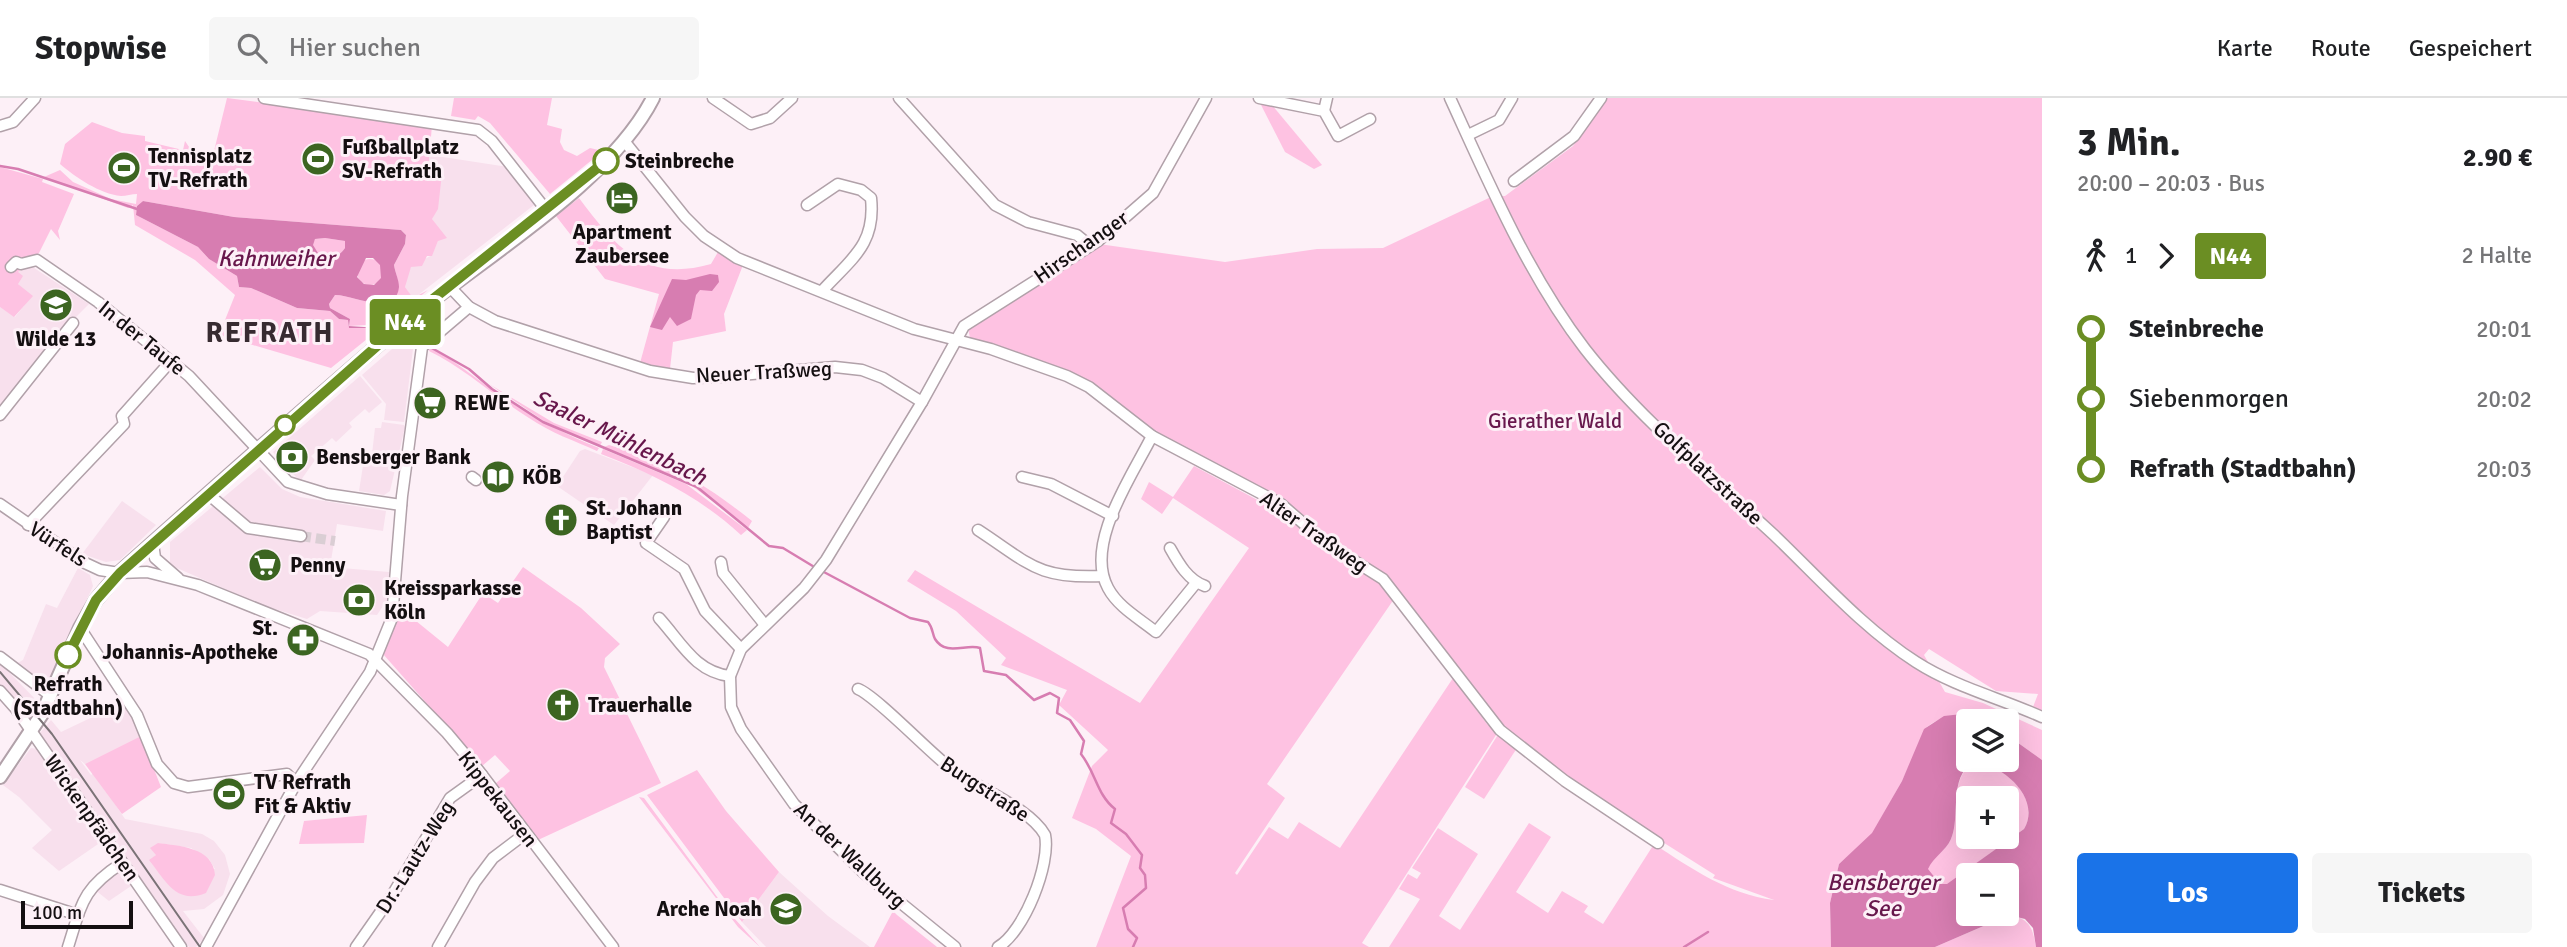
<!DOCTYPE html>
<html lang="de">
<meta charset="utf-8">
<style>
:root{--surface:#fff;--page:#f6f6f6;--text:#202124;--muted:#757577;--line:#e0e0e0;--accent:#1a73e8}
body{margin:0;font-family:Signika,sans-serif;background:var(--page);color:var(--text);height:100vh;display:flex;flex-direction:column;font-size:26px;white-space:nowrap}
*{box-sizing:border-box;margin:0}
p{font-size:23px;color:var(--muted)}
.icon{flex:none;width:38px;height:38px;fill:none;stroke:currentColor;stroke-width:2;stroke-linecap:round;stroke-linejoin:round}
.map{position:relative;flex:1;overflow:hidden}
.panel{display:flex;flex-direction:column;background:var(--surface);width:525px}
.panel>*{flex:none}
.badge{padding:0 14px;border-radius:5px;font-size:24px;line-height:46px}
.fabs{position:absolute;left:1956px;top:611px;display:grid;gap:14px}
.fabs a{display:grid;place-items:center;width:63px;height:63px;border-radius:7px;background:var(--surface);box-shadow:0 7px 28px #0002;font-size:35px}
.scale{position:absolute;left:21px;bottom:18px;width:112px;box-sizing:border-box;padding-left:7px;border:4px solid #140f11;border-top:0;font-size:19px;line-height:24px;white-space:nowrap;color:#140f11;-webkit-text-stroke:5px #fdf0f7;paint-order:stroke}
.map>.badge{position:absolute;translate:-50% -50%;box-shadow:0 0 0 4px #fff}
.legs{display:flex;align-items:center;gap:10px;height:77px;padding:0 35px;font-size:23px}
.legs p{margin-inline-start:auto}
.overview{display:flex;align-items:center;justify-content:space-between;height:119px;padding:0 35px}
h1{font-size:38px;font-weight:700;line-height:52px}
.button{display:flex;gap:14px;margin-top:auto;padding:14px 35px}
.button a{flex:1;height:80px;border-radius:7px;background:var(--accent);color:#fff;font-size:28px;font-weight:700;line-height:80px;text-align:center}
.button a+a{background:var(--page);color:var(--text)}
ul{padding:0 35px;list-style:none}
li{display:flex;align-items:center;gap:24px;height:70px;font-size:26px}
li i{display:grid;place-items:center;width:10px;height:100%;margin:0 9px;background:currentColor}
li i::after{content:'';width:18px;height:18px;margin:-9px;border:5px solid;border-radius:50%;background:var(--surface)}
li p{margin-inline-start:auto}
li:first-child i{background:linear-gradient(#0000 50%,currentColor 0)}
li:last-child i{background:linear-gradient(currentColor 50%,#0000 0)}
header{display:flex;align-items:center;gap:42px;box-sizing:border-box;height:98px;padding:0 35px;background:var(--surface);border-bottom:2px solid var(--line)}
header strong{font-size:33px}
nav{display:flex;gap:38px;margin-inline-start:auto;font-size:24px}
.search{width:490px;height:63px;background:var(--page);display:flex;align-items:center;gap:18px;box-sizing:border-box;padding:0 24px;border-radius:7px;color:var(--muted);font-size:26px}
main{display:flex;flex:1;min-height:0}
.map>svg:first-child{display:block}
.built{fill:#f8e0ed;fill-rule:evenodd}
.green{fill:#fec2e2;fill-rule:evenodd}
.water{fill:#d77db1;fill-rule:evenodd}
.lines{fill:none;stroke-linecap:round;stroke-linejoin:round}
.stream{stroke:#d77db1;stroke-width:2.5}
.minor-tunnel{stroke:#daced4;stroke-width:10;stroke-dasharray:10 5;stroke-linecap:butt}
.minor-casing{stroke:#b1a1a9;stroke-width:13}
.major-casing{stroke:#b1a1a9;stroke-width:16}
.minor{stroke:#fff;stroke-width:10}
.major{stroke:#fff;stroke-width:12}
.tram{stroke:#7b7377;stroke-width:2}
.line-1-casing{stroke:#fff;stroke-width:16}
.line-1{stroke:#6b8e23;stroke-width:10}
.stop-1-dot{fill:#fff;stroke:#6b8e23;stroke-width:3.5}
.labels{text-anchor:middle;stroke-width:6;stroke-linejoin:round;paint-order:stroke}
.poi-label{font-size:21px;font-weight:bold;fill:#140f11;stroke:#fdf0f7;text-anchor:start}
.stop-label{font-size:21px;font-weight:bold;fill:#140f11;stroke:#fdf0f7;text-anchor:start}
.street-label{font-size:21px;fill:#140f11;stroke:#fdf0f7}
.park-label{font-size:21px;fill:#68184d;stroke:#fdf0f7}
.water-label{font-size:23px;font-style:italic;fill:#67174b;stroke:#fdf0f7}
.district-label{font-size:28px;font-weight:bold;letter-spacing:2px;fill:#372b31;stroke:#fdf0f7}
</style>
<header>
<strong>Stopwise</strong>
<div class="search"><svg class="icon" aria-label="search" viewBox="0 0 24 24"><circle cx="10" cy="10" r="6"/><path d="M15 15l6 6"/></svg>Hier suchen</div>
<nav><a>Karte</a><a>Route</a><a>Gespeichert</a></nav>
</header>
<main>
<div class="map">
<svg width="2042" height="849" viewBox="0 0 2042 849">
<rect width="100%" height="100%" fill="#fdf0f7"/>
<g class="built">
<path d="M430 57 508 69 534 107 413 201 405 189 406 180 411 169 432 157 438 143 432 121 442 75 434 74 429 63Z"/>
<path d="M28 166 89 206 73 222 70 221 54 247 0 313V209L15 219 32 198 18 186V174Z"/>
<path d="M399 245 413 251 404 324 384 322 386 306 362 277Z"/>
<path d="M360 278 382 304 369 315 365 311 349 325 352 329 336 344 332 340 311 358 315 362 301 382 296 379 273 354Z"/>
<path d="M382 324 404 327 405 329 390 393 384 397 359 393 365 355 372 356 375 330H381Z"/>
<path d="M585 351 653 377 614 427 557 388 580 353Z"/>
<path d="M260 369 282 391 300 399 386 413 383 433 337 426 330 469 389 474 387 502 377 517 320 513 307 521 262 507 170 467V444Z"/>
<path d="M122 403 156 427 120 462 106 464 82 456Z"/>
<path d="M78 470 90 477 93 488 49 584 42 586 16 566 23 562 46 506 57 510Z"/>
<path d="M0 565 39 605 30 619 0 587Z"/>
<path d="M124 604 141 638 85 666 80 662 91 677 94 675 125 721 202 736 214 743 225 757 230 776 223 797 204 811 183 813 204 840 196 849H189L40 635 51 622 61 634ZM158 745 191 750 209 761 215 771 150 762 156 757Z"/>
<path d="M31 650 38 651 101 744 59 773 32 750 52 732 19 699 3 687Z"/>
<path d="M119 770 131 788 109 803 94 791Z"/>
<path d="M779 774 828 818 870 849H766L742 824Z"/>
</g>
<g class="green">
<path d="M227 0 432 27 429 63 435 64 434 74 442 75 438 111 432 121 447 140 438 143 432 158H427L422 168 411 169 405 189 413 200 428 192 331 270 219 237 235 197 195 162 135 127 133 107 128 110 44 79 60 72 73 84 111 101 136 106 137 96C132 96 126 98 121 98 100 96 75 79 60 66L65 46 92 24 122 35 145 38V43L183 52 185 43 189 49 213 57ZM143 103 234 119 401 132 406 137 405 146 394 167C395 174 399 182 398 189 396 220 350 196 335 197L329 206 330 210 350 221 349 228 367 227 378 230H349L348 222 339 221 330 213 297 210 251 190 239 189 237 178 209 161 198 149 136 117 137 108Z"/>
<path d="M454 0H552L547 27 562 31 560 44 564 52 577 58 590 50 603 53 550 96 490 25 478 18 475 22 451 18Z"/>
<path d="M1607 0H2042V616L2016 605 2033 609 2038 596 1996 593 1929 551 1924 557 1945 594 1983 605 2042 632V662L2007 637V623C1977 623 1954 608 1927 629L1902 683 1872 736 1839 766 1830 805 1831 849H1389L1420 801 1399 791 1408 776 1417 781 1421 775 1412 770 1438 730 1478 756 1439 818 1460 832 1529 725 1551 739 1516 794 1548 815 1562 793 1588 808 1584 814 1603 826 1654 746C1692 771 1728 796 1774 802L1713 780 1715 777 1572 687 1492 621 1386 479 1331 446 1284 403 1161 341 1109 301 1024 258 970 240 968 230 1099 146 1225 164 1317 151 1383 150 1493 98H1505L1573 48Z"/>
<path d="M1260 5 1272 7 1322 67 1314 71 1285 54Z"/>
<path d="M0 69 43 81 42 84 74 96 58 133 60 142 51 131 39 155 18 174 23 178 18 186 33 198 14 219 0 209Z"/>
<path d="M579 100C616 149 644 185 711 166L718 154 743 167 724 216 726 233 673 244 670 271 640 265 659 196 605 181 556 118Z"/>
<path d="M325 140 345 143V150C338 160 329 162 318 155L312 147 315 141Z"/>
<circle cx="370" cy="174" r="13"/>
<path d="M430 250C457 263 477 282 501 298 533 319 566 337 599 350L597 353C575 343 551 335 529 320 493 298 466 271 429 253Z"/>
<path d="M489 286 554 325 602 344 600 348 544 323Z"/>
<path d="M609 347C668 363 704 385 752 423L748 430 687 384 604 349Z"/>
<path d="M603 351 686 386 747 432 741 437C700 399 653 376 601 356Z"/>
<path d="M1194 368 1276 412 1278 409 1381 485 1394 501 1267 686 1285 700 1235 775 1237 777 1269 729 1288 741 1299 724 1340 750 1453 580 1487 626 1498 634 1362 845 1369 849H1096L1131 758 1096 731 1072 720 1092 668 1108 652 1059 607 1067 592 1001 567 1006 560 956 513 907 483 915 472 1140 605 1249 450 1173 400 1162 416 1141 401 1149 384 1173 399Z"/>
<path d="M523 469 581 510 620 546 605 560 604 569 661 685 538 742 495 686 510 673 495 657 482 668 383 556 400 516 405 514 448 549 483 495 498 505Z"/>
<path d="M1499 635 1517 650 1484 701 1465 689Z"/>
<path d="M141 638 161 689 122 716 85 666Z"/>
<path d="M1974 665C2003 665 2042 701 2024 731L1947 787 1940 786 1927 771C1933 759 1946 753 1951 741 1961 718 1948 679 1974 665ZM1969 700H2007V738H1969Z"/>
<path d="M697 672 726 713 779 774 742 824 647 697Z"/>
<path d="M639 699 644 700 726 811 760 849 738 829Z"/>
<path d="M367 717 364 745 299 746 304 723Z"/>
<path d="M158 745C179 748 213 749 215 777L206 795C176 807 166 783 149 762L156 757 150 750Z"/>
<path d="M893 813 897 817 937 849H874Z"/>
<path d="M2009 817C2029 820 2033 830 2036 849H1935Z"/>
</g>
<g class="water">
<path d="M143 103 234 119 401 132 406 137 405 146 394 167C395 174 399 182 399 189 396 220 350 196 335 197L329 206 330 210 350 221 349 228 379 230H349L348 222 339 221 330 213 297 210 251 190 239 189 237 178 209 161 198 149 136 117 137 108ZM325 140 345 143V150C338 160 329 162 318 155L313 147 315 141ZM366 160H373L380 167 381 180 374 187 364 186 357 179Z"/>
<path d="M710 176 718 177 719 184 712 193 700 192 696 197 691 221 677 228 670 219 662 232 650 229 672 181 686 182Z"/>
<path d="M1962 616 1985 623H1969V662H2007V637L2042 662V849H2036L2033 830 2025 821 2009 817 1935 849H1831L1830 805 1839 766 1872 735 1902 683 1924 631 1944 618ZM1973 665C2003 665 2042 701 2024 731L1947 786H1940L1928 771C1933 759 1946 753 1951 741 1961 718 1948 679 1973 665ZM1969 777H2007V816H1969Z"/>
</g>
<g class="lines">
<g class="stream">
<path d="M0 68 18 71 140 112"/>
<path d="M430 249 469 271 492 291 543 324 697 389 769 448 783 450 816 470"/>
<path d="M822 473 910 520 928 524C933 530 932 535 935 541 946 559 967 545 980 550L984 573 1006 577 1034 602 1050 595 1059 600 1057 615 1070 622 1084 643 1081 656C1096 675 1097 697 1115 711L1111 725 1126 736 1142 757 1140 770 1145 777 1146 790 1123 810 1128 831 1137 840 1133 849"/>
<path d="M1684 849 1708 834"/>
</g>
<path class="minor-tunnel" d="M301 438 335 443"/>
<defs>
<g id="minor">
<path d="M264 0 478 32 492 43 547 113"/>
<path d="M713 0 751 26 770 20 792 0"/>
<path d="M899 0 995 107 1028 124 1077 137 1088 146"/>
<path d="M1259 0 1324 13 1338 38 1370 21"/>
<path d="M1450 0C1489 85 1528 177 1585 251 1639 320 1710 378 1774 437 1819 480 1863 530 1916 564 1955 589 2000 600 2042 619"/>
<path d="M1324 13 1327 0"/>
<path d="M0 28 13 24 35 0"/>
<path d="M1468 37 1499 22 1512 0"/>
<path d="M625 44 685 119 704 138 737 160 914 231 991 251 1067 278 1089 289 1152 338 1281 406 1326 445 1383 481 1500 632 1565 683 1658 745"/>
<path d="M1514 83 1574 38 1601 0"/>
<path d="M807 107 838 86 861 92 871 100C876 147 851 161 822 193"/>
<path d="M11 169 16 164 21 166 37 162 98 204 189 278 288 384 327 396 401 407"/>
<path d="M450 189 469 209 495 223 650 273 693 280 717 279 835 269 862 272 883 280 922 304"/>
<path d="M0 317 73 225"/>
<path d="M1152 338C1132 378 1084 446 1108 490 1118 509 1140 521 1156 534L1196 485"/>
<path d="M472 379 476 382"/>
<path d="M1022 379 1051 386 1113 418"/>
<path d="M208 396 248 430 301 438"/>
<path d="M0 406 85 465 100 472 119 475 147 474 198 487 369 556 447 635 479 673 613 849"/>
<path d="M664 419 646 445 684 471 705 513 741 551"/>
<path d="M28 427 124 326 122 318 171 263"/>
<path d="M978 432C1030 466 1037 481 1103 478"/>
<path d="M153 445 155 460 178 480"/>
<path d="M1170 450C1179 466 1188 482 1205 488"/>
<path d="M721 464 723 475 765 527"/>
<path d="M659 520C681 544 695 574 730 578"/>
<path d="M80 530 137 617 157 666 174 685 188 689 287 676 296 685"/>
<path d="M0 559 51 598"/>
<path d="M858 591C876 598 928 653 949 669 976 690 1029 709 1045 737 1051 766 1024 834 998 849"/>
<path d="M0 593 16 611 181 849"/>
<path d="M0 792 78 817"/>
<path d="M68 849C82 805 82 791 122 765"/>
<path d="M206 849 296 685 370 574 392 520 402 398 422 249 469 209"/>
<path d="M356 849 391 799 450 700 482 677"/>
<path d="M438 849 475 784 493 760 526 735"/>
<path d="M955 849 864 775 794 706 741 631 731 609 730 578 741 551 804 490 826 462 922 304 964 228 1098 143 1153 95 1206 0"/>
</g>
<path id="major" d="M0 679 42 616 80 530 96 502 119 475C213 391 307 307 403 226 478 162 609 87 653 0"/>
</defs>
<use href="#minor" class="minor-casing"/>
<use href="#major" class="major-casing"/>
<use href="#minor" class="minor"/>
<use href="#major" class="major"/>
<path class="tram" d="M0 574 52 636 200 849"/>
</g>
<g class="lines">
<defs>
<path id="line-1" d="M68 557 96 502 120 475 403 225 606 63"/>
</defs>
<use href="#line-1" class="line-1-casing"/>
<use href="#line-1" class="line-1"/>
</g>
<defs>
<symbol id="stadium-disc" viewBox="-11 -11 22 22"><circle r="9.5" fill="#3c6521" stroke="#fdf0f7"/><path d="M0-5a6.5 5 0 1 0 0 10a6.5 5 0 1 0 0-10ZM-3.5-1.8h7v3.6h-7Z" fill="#fff"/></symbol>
<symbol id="hotel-disc" viewBox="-11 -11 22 22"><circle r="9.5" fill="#3c6521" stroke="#fdf0f7"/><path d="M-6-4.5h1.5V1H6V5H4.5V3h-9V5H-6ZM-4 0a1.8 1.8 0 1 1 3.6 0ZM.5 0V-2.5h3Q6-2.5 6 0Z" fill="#fff"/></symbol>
<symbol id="school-disc" viewBox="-11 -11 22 22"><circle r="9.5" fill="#3c6521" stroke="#fdf0f7"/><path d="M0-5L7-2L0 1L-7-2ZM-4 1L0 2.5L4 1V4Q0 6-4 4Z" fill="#fff"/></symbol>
<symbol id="supermarket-disc" viewBox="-11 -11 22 22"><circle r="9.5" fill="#3c6521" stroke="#fdf0f7"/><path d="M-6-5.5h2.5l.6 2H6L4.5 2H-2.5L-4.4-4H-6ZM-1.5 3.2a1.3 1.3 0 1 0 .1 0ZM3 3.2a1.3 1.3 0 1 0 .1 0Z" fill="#fff"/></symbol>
<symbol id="bank-disc" viewBox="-11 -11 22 22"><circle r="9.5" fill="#3c6521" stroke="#fdf0f7"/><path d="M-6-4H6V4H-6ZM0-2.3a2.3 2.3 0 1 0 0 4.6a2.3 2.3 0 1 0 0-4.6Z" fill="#fff"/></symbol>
<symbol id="library-disc" viewBox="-11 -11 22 22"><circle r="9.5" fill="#3c6521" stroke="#fdf0f7"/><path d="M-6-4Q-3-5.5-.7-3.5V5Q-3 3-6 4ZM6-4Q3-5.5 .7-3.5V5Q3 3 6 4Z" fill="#fff"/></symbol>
<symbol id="church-disc" viewBox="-11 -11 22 22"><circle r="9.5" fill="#3c6521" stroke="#fdf0f7"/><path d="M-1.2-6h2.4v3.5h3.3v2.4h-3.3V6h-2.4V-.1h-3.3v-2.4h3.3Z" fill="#fff"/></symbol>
<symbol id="pharmacy-disc" viewBox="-11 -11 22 22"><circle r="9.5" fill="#3c6521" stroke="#fdf0f7"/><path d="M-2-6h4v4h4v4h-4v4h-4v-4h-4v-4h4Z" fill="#fff"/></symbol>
</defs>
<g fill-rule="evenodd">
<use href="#stadium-disc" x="299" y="42" width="38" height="38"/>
<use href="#stadium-disc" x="105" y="51" width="38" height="38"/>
<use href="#hotel-disc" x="603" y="81" width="38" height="38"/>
<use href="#school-disc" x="37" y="188" width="38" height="38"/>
<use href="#supermarket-disc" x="411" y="286" width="38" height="38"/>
<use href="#bank-disc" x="273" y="340" width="38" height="38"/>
<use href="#library-disc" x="479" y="360" width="38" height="38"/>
<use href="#church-disc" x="542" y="403" width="38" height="38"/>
<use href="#supermarket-disc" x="246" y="448" width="38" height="38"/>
<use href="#bank-disc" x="340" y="483" width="38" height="38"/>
<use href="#pharmacy-disc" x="284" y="523" width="38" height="38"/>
<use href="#church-disc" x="544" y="588" width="38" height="38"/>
<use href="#stadium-disc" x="210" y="677" width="38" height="38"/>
<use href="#school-disc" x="767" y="792" width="38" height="38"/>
</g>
<g class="stop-1-dot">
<circle cx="606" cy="63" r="12"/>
<circle cx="285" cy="327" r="9"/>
<circle cx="68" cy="557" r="12"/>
</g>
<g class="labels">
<g class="poi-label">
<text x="342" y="56">Fußballplatz<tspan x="342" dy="24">SV-Refrath</tspan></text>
<text x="148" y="65">Tennisplatz<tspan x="148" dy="24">TV-Refrath</tspan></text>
<text x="622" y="141" text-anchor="middle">Apartment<tspan x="622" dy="24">Zaubersee</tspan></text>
<text x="56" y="248" text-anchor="middle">Wilde 13</text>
<text x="454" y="312">REWE</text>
<text x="316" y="366">Bensberger Bank</text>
<text x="522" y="386">KÖB</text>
<text x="586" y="417">St. Johann<tspan x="586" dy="24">Baptist</tspan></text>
<text x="290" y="474">Penny</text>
<text x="384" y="497">Kreissparkasse<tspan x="384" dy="24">Köln</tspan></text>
<text x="278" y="537" text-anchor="end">St.<tspan x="278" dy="24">Johannis-Apotheke</tspan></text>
<text x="588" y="614">Trauerhalle</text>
<text x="254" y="691">TV Refrath<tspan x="254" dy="24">Fit &amp; Aktiv</tspan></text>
<text x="762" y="818" text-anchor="end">Arche Noah</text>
</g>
<g class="stop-label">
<text x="625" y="70">Steinbreche</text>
<text x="68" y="593" text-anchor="middle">Refrath<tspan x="68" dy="24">(Stadtbahn)</tspan></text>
</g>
<g class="street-label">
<text transform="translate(1081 149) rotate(-35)" y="7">Hirschanger</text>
<text transform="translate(142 240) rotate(39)" y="7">In der Taufe</text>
<text transform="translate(764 274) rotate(-3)" y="7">Neuer Traßweg</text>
<text transform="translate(1708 375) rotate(43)" y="7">Golfplatzstraße</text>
<text transform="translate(1314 434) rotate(35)" y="7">Alter Traßweg</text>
<text transform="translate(58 446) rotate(33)" y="7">Vürfels</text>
<text transform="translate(985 691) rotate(33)" y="7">Burgstraße</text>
<text transform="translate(498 701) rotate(52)" y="7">Kippekausen</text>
<text transform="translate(92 720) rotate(55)" y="7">Wickenpfädchen</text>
<text transform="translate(850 757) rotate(43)" y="7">An der Wallburg</text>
<text transform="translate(415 759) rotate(-58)" y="7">Dr.-Lautz-Weg</text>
</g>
<g class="park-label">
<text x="1555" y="330">Gierather Wald</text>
</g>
<g class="water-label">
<text x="276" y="168">Kahnweiher</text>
<text transform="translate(620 339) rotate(26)" y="8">Saaler Mühlenbach</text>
<text x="1883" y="792">Bensberger<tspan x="1883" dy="26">See</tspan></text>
</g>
<g class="district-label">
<text x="270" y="244">REFRATH</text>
</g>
</g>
</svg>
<div class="fabs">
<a><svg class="icon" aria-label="layers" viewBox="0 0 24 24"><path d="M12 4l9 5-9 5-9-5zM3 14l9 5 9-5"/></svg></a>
<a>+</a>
<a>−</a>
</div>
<div class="scale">100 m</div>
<b class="badge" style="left:405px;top:224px;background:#6b8e23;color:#fff">N44</b>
</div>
<section class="panel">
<div class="overview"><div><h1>3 Min.</h1><p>20:00 – 20:03 · Bus</p></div><b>2.90 €</b></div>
<div class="legs"><svg class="icon" aria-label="walk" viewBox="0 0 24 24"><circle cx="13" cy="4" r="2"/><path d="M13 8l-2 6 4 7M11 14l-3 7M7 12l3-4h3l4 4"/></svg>1<svg class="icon" aria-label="forward" viewBox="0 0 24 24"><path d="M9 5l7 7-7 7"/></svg><b class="badge" style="background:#6b8e23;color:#fff">N44</b><p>2 Halte</p></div>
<ul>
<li><i style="color:#6b8e23"></i><b>Steinbreche</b><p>20:01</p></li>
<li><i style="color:#6b8e23"></i><span>Siebenmorgen</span><p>20:02</p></li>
<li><i style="color:#6b8e23"></i><b>Refrath (Stadtbahn)</b><p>20:03</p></li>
</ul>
<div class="button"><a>Los</a><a>Tickets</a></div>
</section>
</main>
